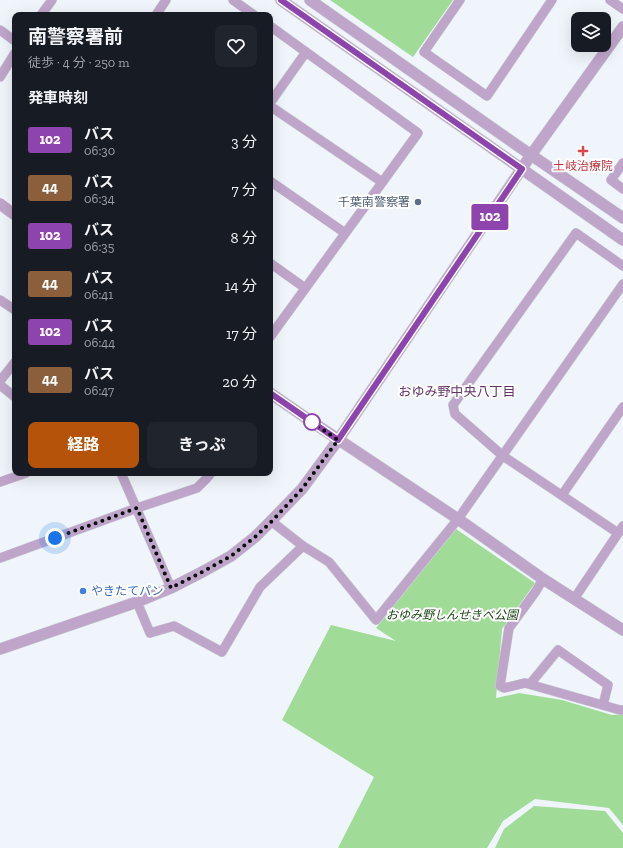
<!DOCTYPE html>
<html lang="ja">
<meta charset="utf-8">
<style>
:root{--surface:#171b24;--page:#20242c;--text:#f1f3f6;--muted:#9ea1a6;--accent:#b45309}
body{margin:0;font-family:"Zilla Slab","Noto Sans JP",serif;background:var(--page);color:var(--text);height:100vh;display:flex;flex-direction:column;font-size:15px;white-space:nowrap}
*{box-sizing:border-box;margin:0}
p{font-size:13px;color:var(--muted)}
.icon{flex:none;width:22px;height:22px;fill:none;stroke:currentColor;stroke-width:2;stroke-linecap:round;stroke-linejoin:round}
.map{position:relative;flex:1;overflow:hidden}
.drawer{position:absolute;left:12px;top:12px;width:261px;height:464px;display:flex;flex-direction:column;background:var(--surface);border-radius:8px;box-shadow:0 4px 16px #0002}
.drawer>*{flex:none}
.badge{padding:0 8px;border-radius:3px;font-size:14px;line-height:26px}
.fabs{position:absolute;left:571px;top:12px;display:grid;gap:8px}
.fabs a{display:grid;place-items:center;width:40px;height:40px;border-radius:8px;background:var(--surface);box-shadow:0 4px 16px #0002;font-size:20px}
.you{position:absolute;width:20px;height:20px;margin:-10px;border:3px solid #fff;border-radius:50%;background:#1a73e8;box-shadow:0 0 0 6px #1a73e833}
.map>.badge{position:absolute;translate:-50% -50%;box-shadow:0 0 0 2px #fff}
h2{padding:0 16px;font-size:15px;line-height:36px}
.round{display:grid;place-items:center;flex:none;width:42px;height:42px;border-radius:8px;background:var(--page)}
.headline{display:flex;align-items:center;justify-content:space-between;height:68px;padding:0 16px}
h1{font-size:19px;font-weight:700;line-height:30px}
.cta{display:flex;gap:8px;margin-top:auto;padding:8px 16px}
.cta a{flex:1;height:46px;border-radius:8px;background:var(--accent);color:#fff;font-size:16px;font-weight:700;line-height:46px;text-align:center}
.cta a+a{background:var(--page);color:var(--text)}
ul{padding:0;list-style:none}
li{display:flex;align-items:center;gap:12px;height:48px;padding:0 16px}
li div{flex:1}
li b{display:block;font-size:15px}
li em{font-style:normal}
li .badge{min-width:44px;font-weight:700;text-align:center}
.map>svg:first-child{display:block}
.green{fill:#a0db98}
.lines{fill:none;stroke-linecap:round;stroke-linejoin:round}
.minor-casing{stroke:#cbd0d4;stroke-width:10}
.tertiary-casing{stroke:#cbd0d4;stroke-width:12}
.minor{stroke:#bfa5ca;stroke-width:9}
.tertiary{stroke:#bfa5ca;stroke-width:11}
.line-casing{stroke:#fff;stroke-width:9}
.line{stroke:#8e44ad;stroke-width:6}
.walk{stroke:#0c0e0f;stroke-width:4;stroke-dasharray:0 7.2}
.health-dot{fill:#e0444e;stroke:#fff;stroke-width:1.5}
.service-dot{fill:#5c6f8a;stroke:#fff;stroke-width:1.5}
.stop-dot{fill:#fff;stroke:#8e44ad;stroke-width:2}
.shop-dot{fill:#3f7fe0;stroke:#fff;stroke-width:1.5}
.labels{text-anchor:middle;stroke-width:4;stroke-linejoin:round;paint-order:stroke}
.health-label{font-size:12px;fill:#be3a42;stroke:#fff}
.service-label{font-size:12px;fill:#4e5e75;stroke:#fff;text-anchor:end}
.shop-label{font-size:12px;fill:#366cbe;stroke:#fff;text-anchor:start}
.park-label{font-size:12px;font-style:italic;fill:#1a4814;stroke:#fff}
.neighbourhood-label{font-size:13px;fill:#633467;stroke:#fff}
</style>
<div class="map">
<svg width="623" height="848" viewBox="0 0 623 848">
<rect width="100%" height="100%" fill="#eff5fa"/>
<g class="green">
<path d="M330 0H453L413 57Z"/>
<path d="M456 529 535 583 502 629 496 698 519 693 562 700 612 715 623 714V825L609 808 535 799 503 821 487 848H338L374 777 282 720 331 625 396 641 376 628Z"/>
<path d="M534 806 605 811 623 833V848H495L504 829Z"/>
</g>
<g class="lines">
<defs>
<g id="minor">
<path d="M233 0 254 15"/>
<path d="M460 0 424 52 487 96 552 0"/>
<path d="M610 0 623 9"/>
<path d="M41 15 52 0"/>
<path d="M156 15 166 0"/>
<path d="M270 26 418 133 270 337"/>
<path d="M0 30 15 41"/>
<path d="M0 77 15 53"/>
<path d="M270 103 306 52"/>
<path d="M270 106 382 182"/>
<path d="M623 163 611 180 623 189"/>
<path d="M270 181 345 233"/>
<path d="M270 263 305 288"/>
<path d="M0 300 15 310"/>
<path d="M0 381 15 362"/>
<path d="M0 385 15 397"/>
<path d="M121 473 171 588"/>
<path d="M0 482 26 473"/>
<path d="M562 495 623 407"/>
<path d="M271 521 303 546 329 562 376 620 458 519 623 284"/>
<path d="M618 533 503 456 455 414 453 405 576 233 623 266"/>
<path d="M0 558 137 508 197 488 207 478 211 473"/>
<path d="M543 579 536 591 509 628 500 686 504 688 525 683 620 710H623"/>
<path d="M574 599 623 526"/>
<path d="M137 602 150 633 174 626 222 652 260 587 303 546"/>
<path d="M530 684 558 650 608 685 603 705"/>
</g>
<g id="tertiary">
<path d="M281 0 623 240"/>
<path d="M310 0 518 146 623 218"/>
<path d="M0 204 15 215"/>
<path d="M270 393 312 422 458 519 543 579 623 630"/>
<path d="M0 649 137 602 171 588 204 571 231 556 255 537 271 521 302 489 338 440 531 155 623 27"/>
</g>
</defs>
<use href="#minor" class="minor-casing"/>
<use href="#tertiary" class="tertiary-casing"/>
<use href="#minor" class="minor"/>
<use href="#tertiary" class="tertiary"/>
</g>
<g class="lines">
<defs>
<path id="line" d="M270 393 338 440 522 169 281 0"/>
</defs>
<use href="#line" class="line-casing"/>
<use href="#line" class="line"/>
<path class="walk" d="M55 538 137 508 171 588 204 571 231 556 255 537 271 522 302 489 338 440 312 422"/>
</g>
<path class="health-dot" d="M581 145h4v4h4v4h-4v4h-4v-4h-4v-4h4z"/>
<circle class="service-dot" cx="418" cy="202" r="4"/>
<circle class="stop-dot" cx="312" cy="422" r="8"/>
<circle class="shop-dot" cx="83" cy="591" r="4"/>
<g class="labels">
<g class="health-label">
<text x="583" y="170">土岐治療院</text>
</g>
<g class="service-label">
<text x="410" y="206">千葉南警察署</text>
</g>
<g class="shop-label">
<text x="91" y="595">やきたてパン</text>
</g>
<g class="park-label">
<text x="452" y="619">おゆみ野しんせきべ公園</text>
</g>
<g class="neighbourhood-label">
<text x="457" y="396">おゆみ野中央八丁目</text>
</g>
</g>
</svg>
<div class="fabs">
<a><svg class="icon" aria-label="layers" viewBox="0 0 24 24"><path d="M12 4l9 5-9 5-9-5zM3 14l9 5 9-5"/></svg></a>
</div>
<div class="you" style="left:55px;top:538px"></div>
<b class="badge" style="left:490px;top:217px;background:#8e44ad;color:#fff">102</b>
<section class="drawer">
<div class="headline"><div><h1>南警察署前</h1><p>徒歩 · 4 分 · 250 m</p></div><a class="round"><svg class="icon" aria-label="heart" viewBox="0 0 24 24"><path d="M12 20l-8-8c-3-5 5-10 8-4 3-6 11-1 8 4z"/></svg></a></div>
<h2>発車時刻</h2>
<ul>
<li><span class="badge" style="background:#8e44ad;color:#fff">102</span><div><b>バス</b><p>06:30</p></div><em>3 分</em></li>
<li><span class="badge" style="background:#8b5e3c;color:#fff">44</span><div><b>バス</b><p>06:34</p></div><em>7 分</em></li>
<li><span class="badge" style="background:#8e44ad;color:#fff">102</span><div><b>バス</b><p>06:35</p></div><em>8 分</em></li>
<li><span class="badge" style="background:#8b5e3c;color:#fff">44</span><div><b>バス</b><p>06:41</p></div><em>14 分</em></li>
<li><span class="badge" style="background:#8e44ad;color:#fff">102</span><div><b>バス</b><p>06:44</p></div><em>17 分</em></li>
<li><span class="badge" style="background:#8b5e3c;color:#fff">44</span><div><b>バス</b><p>06:47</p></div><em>20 分</em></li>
</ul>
<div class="cta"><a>経路</a><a>きっぷ</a></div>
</section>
</div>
